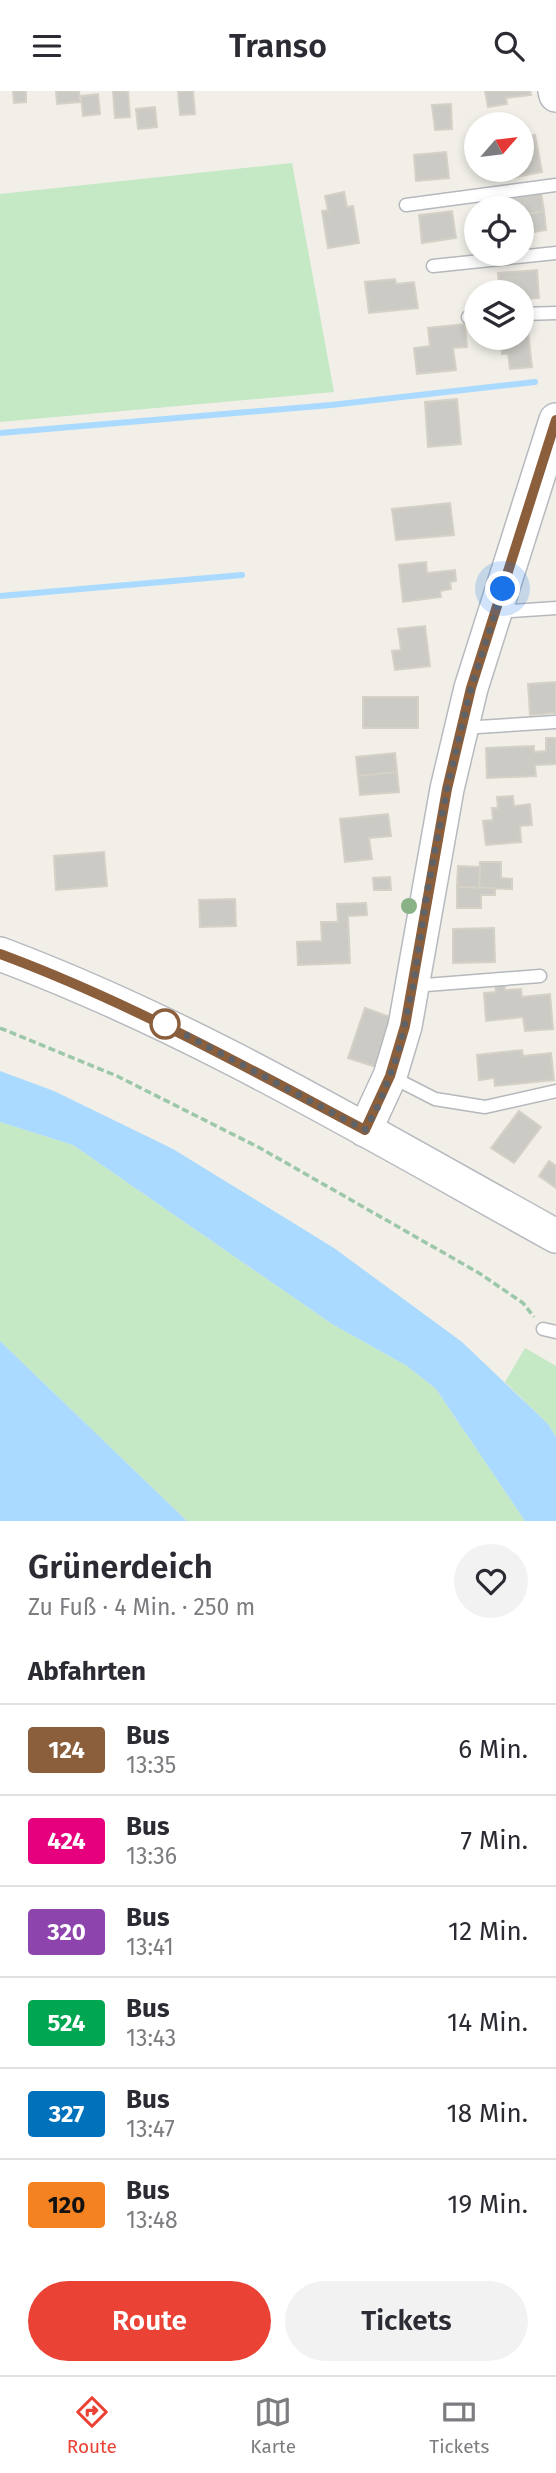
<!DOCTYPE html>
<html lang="de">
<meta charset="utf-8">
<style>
:root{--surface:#fff;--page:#f2f2f3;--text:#2b2b33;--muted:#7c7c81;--line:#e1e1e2;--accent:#ea4335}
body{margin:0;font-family:"Fira Sans",sans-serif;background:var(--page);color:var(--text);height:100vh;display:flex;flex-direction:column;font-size:26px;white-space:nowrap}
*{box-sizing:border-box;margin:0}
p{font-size:23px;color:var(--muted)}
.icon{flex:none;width:38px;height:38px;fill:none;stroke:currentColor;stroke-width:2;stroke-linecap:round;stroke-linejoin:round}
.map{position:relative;height:1430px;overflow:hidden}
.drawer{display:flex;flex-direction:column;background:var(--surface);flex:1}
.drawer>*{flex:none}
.badge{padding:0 14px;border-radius:5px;font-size:24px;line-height:46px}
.needle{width:46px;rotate:62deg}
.fabs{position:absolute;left:464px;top:21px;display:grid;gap:14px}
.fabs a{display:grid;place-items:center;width:70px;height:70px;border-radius:50%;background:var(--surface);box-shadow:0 4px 10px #0003;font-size:35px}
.you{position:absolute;width:35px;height:35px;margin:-18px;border:5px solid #fff;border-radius:50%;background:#1a73e8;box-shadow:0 0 0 10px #1a73e833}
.map>.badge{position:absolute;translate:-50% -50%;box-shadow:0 0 0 4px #fff}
h2{padding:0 28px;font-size:26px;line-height:63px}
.round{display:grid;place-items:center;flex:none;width:74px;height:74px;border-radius:37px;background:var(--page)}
.overview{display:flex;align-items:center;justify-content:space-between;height:119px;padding:0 28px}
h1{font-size:33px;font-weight:600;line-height:52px}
.action{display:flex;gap:14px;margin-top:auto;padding:14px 28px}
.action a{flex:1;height:80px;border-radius:42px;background:var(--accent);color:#fff;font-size:28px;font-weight:600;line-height:80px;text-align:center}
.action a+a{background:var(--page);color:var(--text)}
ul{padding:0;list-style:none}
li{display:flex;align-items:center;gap:21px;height:91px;padding:0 28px;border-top:2px solid var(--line)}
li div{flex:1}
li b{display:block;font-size:26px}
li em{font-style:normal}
li .badge{min-width:77px;font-weight:700;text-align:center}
header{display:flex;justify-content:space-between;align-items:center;height:91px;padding:0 28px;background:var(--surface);font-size:32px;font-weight:600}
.tabs{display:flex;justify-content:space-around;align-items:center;height:98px;border-top:2px solid var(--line);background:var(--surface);font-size:19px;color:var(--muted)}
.tabs a{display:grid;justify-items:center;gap:4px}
.tabs .on{color:var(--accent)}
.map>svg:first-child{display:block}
.green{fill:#c5e8c5}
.water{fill:#aadaff}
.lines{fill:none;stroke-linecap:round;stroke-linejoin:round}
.stream{stroke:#aadaff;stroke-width:6}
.building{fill:#cccac5;stroke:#d6d1c6;stroke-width:2}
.lane-casing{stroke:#b5b8bc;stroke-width:15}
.secondary-casing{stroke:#b6babf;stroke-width:36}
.path{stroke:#9cc7a9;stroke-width:3.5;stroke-dasharray:7 3.5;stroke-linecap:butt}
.lane{stroke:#fff;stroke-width:12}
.secondary{stroke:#fff;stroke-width:33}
.tree{fill:#89b387}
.line-casing{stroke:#fff;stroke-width:16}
.line{stroke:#8b5e3c;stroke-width:10}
.walk{stroke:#5f6368;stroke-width:7;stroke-dasharray:0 12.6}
.stop-dot{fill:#fff;stroke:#8b5e3c;stroke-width:3.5}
</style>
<header><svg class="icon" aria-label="menu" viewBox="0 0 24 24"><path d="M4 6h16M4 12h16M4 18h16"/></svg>Transo<svg class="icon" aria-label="search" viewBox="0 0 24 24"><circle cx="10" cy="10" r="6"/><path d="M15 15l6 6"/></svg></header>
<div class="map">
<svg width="556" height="1430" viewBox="0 0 556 1430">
<rect width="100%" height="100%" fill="#f1efe8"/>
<g class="green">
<path d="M292 72 334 301 0 331V103Z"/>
<path d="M0 1031 73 1054 332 1233 407 1275 436 1298 525 1430H187L0 1250Z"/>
<path d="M525 1257 556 1275V1346L548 1333 505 1291Z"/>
</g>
<g class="water">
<path d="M0 980 54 1000 173 1058 334 1157 462 1251 548 1333 556 1346V1430H525L436 1298 407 1275 332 1233 73 1054 0 1031Z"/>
<path d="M0 1250 187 1430H0Z"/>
</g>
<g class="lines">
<g class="stream">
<path d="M0 342 331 314 535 291"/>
<path d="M0 505 242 484"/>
</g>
</g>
<g class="building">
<path d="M13 0H26V11L14 12Z"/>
<path d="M56 0H79L80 11 57 13Z"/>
<path d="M113 0H128L130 26 115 27Z"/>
<path d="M178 0H193L195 23 180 24Z"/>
<path d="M485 0H530L531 4 506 7 507 13 488 16Z"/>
<path d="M98 3 100 23 83 25 81 5Z"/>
<path d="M451 13 452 38 435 39 432 14Z"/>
<path d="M155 16 157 36 138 38 136 18Z"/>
<path d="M535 44 542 81 494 90 492 79H522V46Z"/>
<path d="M446 61 449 87 416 90 414 64Z"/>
<path d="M344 101 347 116 353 115 359 152 328 157 322 120 328 119 325 105Z"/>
<path d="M541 102 544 120 522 124V117H502L501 108Z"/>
<path d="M452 120 456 147 422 152 419 124Z"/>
<path d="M544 120 546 139 522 143V124Z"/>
<path d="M537 179 539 207 522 208V201H499L498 182Z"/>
<path d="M395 188 396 193 414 191 418 217 369 222 365 191Z"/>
<path d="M465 233 467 256 453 257 456 279 417 283 414 257 430 255 428 237Z"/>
<path d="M522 241H528L532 276 510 278 508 263H502L500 247H522Z"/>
<path d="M457 308 461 353 428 356 425 311Z"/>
<path d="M450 412 454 444 396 449 392 418Z"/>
<path d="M426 471 427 482 455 479 456 490 450 491 451 498 440 500 441 506 403 511 399 474Z"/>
<path d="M425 535 430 575 395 579 392 560 401 559 398 538Z"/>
<path d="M556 591V622L530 624 528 593Z"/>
<rect x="363" y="606" width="55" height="31"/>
<path d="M546 647H556V673L535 674 536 685 487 687 486 657 534 655V661L546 660Z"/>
<path d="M395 662 397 681 358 685 356 666Z"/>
<path d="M397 681 399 701 360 704 358 685Z"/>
<path d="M513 705 514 715 530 713 532 734 520 735 521 751 486 754 483 730 493 729 492 717H498L497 706Z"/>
<path d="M388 723 391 745 369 747 372 768 345 771 340 728Z"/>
<path d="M104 761 107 795 56 799 54 765Z"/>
<path d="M480 771H501V787L512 788V798L479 797Z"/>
<path d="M458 775 480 776 479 797 457 796Z"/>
<path d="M390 786 391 799H374L373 787Z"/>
<path d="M457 796 495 797V804H481V817H457Z"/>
<path d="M235 808 236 835 200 836 199 809Z"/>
<path d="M366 812 367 824 348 825 350 872 298 874 297 851 322 850 321 831H338L337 813Z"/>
<path d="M494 837 495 871 453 872V838Z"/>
<path d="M505 893V899L521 898 522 906 550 903 553 938 525 940 523 926 486 930 484 902 496 901 495 894Z"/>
<path d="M365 917 393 927 376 976 348 967Z"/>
<path d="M522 959 523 965 551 962 554 989 495 995 494 987 479 989 477 964Z"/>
<path d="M519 1020 541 1036 514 1072 491 1057Z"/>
<path d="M549 1070 556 1075V1097L539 1085Z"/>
</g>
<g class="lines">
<defs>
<g id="lane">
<path d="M406 114 556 94"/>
<path d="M433 175 556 162"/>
<path d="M522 223 556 222"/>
<path d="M468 226H476"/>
<path d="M497 521 556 517"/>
<path d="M462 637 556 631"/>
<path d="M413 895 540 885"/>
<path d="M390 985 435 1008 485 1016 556 1000"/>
<path d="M543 1238 556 1241"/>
</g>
<g id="secondary">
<path d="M555 0 556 4"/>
<path d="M0 863C195 936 375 1045 556 1145"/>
<path d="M365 1039 390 985 405 935 447 698 471 597 556 329"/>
</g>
</defs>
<use href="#lane" class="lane-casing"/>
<use href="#secondary" class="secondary-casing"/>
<path class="path" d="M0 937 117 985 260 1057 479 1182 523 1212 534 1226"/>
<use href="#lane" class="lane"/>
<use href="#secondary" class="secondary"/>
</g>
<circle class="tree" cx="409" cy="815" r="8"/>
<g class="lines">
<defs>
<path id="line" d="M0 863C127 910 246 976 365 1039L390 985 405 935 447 698 471 597 556 329"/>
</defs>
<use href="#line" class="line-casing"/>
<use href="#line" class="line"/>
<path class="walk" d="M165 933 365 1039 379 1013 398 963 413 895 427 802 447 698 471 597 503 498"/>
</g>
<circle class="stop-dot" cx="165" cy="933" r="14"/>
</svg>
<div class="fabs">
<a><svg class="needle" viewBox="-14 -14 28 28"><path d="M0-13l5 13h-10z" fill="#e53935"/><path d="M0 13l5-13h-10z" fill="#7c7c81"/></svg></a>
<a><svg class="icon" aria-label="locate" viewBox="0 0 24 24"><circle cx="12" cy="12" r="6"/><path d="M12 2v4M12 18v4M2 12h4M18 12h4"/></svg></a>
<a><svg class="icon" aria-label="layers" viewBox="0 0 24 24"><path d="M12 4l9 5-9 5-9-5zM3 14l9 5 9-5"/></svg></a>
</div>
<div class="you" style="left:503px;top:498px"></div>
</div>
<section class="drawer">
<div class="overview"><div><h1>Grünerdeich</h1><p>Zu Fuß · 4 Min. · 250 m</p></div><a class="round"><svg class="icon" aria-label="heart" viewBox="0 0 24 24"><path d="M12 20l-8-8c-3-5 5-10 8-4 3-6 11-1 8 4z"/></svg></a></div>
<h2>Abfahrten</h2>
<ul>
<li><span class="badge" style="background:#8b5e3c;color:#fff">124</span><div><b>Bus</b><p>13:35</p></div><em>6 Min.</em></li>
<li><span class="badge" style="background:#e6007e;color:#fff">424</span><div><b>Bus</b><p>13:36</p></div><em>7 Min.</em></li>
<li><span class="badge" style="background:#8e44ad;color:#fff">320</span><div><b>Bus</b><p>13:41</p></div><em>12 Min.</em></li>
<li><span class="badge" style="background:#00a651;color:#fff">524</span><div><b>Bus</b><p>13:43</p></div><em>14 Min.</em></li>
<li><span class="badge" style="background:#0072bc;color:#fff">327</span><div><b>Bus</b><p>13:47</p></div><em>18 Min.</em></li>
<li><span class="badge" style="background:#f58220;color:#111">120</span><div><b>Bus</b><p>13:48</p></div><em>19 Min.</em></li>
</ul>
<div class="action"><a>Route</a><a>Tickets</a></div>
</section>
<nav class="tabs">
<a class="on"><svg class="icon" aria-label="directions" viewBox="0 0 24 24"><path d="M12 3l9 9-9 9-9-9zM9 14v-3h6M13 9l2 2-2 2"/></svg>Route</a>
<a><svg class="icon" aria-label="map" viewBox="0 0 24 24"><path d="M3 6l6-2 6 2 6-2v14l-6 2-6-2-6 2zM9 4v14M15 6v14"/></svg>Karte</a>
<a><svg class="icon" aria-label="tickets" viewBox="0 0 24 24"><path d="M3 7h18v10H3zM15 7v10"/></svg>Tickets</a>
</nav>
